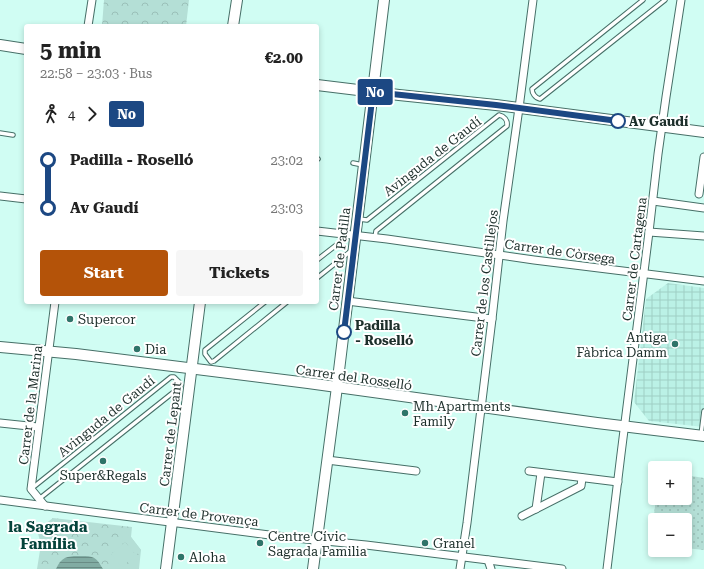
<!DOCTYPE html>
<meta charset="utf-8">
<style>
:root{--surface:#fff;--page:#f6f6f6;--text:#222;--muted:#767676;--accent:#b45309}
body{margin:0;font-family:"Roboto Serif",serif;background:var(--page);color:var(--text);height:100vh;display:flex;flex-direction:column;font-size:15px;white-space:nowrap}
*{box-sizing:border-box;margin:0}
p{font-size:13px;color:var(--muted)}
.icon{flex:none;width:22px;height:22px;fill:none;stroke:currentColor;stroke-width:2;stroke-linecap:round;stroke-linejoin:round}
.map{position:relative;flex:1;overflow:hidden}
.panel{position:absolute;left:24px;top:24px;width:295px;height:280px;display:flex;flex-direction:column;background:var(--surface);border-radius:4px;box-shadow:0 2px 6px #0003}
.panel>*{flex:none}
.badge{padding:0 8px;border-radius:3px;font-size:14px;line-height:26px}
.buttons{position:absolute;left:648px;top:461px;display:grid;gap:8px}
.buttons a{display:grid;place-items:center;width:44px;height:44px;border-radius:4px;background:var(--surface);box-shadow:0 2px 6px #0003;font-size:20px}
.map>.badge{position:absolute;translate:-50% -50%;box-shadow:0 0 0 2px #fff}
.legs{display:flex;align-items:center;gap:6px;height:44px;padding:0 16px;font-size:13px}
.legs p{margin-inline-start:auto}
.headline{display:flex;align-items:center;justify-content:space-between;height:68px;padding:0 16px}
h1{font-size:22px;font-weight:700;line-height:30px}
.button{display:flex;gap:8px;margin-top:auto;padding:8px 16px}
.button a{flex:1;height:46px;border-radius:4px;background:var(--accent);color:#fff;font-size:16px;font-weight:700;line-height:46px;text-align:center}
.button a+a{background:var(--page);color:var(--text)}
ul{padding:0 16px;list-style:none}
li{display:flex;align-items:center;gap:14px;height:48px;font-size:15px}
li i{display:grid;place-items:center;width:6px;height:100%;margin:0 5px;background:currentColor}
li i::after{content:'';width:10px;height:10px;margin:-5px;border:3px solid;border-radius:50%;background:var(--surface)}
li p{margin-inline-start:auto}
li:first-child i{background:linear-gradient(#0000 50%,currentColor 0)}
li:last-child i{background:linear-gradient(currentColor 50%,#0000 0)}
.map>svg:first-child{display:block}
.industrial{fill:url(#industrial-grid)}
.grass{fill:url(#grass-dots)}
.park{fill:url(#park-crowns)}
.pitch{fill:#b4dfd6}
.water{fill:url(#water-rules)}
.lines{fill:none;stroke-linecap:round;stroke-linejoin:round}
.lane-casing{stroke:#466f67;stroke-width:5.5}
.street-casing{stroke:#466f67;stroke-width:9}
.secondary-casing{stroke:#466f67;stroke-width:12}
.lane{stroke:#fff;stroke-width:3.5}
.street{stroke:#fff;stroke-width:7}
.secondary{stroke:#fff;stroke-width:10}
.line-1-casing{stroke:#fff;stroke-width:9}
.line-1{stroke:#1c4883;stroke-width:6}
.stop-1-dot{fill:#fff;stroke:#1c4883;stroke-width:2}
.poi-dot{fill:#2f7469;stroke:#fff;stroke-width:1.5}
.labels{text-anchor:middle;stroke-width:4;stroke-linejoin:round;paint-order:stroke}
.stop-label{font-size:13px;font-weight:bold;fill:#1d2f2b;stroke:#fff;text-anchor:start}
.street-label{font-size:13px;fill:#1d2f2b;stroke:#fff}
.poi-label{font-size:13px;fill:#1d2f2b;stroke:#fff;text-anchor:start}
.quarter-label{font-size:15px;font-weight:bold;fill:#05433b;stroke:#fff}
</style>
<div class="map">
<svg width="704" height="569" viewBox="0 0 704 569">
<defs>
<pattern id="industrial-grid" width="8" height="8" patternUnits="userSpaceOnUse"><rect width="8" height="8" fill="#bbf1e6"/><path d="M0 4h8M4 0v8" fill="none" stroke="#a0cfc5"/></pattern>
<pattern id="grass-dots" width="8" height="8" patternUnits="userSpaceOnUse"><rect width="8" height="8" fill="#b4dfd6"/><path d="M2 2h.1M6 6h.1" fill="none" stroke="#9ac0b8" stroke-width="1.8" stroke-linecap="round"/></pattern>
<pattern id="park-crowns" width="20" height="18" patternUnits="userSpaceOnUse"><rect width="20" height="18" fill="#b4dfd6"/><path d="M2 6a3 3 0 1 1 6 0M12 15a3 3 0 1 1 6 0" fill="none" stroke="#9ac0b8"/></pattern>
<pattern id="water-rules" width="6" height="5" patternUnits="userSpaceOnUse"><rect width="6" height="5" fill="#81aca3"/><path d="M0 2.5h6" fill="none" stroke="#698c85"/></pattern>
</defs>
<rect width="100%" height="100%" fill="#d0fdf3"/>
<path class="industrial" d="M668 283 704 288V427L649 421 634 402 646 299Z"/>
<path class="grass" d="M685 475 704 478V550L685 548V540L688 518 679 517 677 520H655V523H653L656 498H685Z"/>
<g class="park">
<path d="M104 0H189L186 26H102Z"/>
<path d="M53 518 132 527 131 537 141 550 139 569H37L41 544 37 530Z"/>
</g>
<g class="pitch">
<path d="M127 531 129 533 128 535 131 537 141 550 140 552 136 555 122 538Z"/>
<path d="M125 542 136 555 122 567 111 554Z"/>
</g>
<path class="water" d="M85 556C96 556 98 561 103 569H56C62 554 72 556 85 556Z"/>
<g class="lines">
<defs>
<g id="lane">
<path d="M643 0 532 89C532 93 535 98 540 99L665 0"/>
<path d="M0 133 13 135"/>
<path d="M317 158 318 159"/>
<path d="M353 163 363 165"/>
<path d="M359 219 367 220 499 115C504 116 508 120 507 126L376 231 375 238"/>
<path d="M317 260 348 236"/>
<path d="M317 278 352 250"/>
<path d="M265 302 205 350V354L211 362 214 361 287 302"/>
<path d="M701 435 704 411"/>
<path d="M31 489 171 377H174L179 382 181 385 175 391 39 499"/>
</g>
<g id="street">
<path d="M88 26 92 0"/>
<path d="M699 194 704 157"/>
<path d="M0 196 26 199"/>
<path d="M653 201 704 208"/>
<path d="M317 231 387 239 534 260 704 281"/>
<path d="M649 232 704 236"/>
<path d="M347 301 492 319"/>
<path d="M0 423 38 427"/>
<path d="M327 460 416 471"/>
<path d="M529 471 618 482"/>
<path d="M0 500 285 537 366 545 562 569"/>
<path d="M45 506 31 489 55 302"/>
<path d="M536 509 541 473"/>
<path d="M522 516 581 486 582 478"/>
<path d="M488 560 491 569"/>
<path d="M460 569 467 523 492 319 503 221 519 108 533 0"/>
<path d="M607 569 621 454 649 232 658 154 666 97 681 0"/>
</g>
<g id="secondary">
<path d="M233 26 237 0"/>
<path d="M0 45 26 49"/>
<path d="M317 85 399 95 496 105 704 132"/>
<path d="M0 347 76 354 308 383 597 423 704 436"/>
<path d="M166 569 200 302"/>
<path d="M313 569 337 387 384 0"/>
</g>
</defs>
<use href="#lane" class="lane-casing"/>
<use href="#street" class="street-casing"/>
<use href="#secondary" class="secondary-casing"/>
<use href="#lane" class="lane"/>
<use href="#street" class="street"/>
<use href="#secondary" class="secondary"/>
</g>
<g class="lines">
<defs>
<path id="line-1" d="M344 332 373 92 496 105 618 121"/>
</defs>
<use href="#line-1" class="line-1-casing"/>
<use href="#line-1" class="line-1"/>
</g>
<g class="stop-1-dot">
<circle cx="618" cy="121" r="7"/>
<circle cx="344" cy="332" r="7"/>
</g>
<g class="poi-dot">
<circle cx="70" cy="319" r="4"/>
<circle cx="675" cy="344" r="4"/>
<circle cx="137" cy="349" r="4"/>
<circle cx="405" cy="413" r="4"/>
<circle cx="103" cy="461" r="4"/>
<circle cx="260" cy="543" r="4"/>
<circle cx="425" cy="543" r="4"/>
<circle cx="181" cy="557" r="4"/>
</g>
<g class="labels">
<g class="stop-label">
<text x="629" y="126">Av Gaudí</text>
<text x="355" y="330">Padilla<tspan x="355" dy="15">- Roselló</tspan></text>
</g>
<g class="street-label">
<text transform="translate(432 156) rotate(-38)" y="5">Avinguda de Gaudí</text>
<text transform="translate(560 251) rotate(8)" y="5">Carrer de Còrsega</text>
<text transform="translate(339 259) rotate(-83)" y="5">Carrer de Padilla</text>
<text transform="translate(634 259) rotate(-83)" y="5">Carrer de Cartagena</text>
<text transform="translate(484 283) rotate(-83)" y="5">Carrer de los Castillejos</text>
<text transform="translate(354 377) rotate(8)" y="5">Carrer del Rosselló</text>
<text transform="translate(30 405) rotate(-83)" y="5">Carrer de la Marina</text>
<text transform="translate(106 416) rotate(-39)" y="5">Avinguda de Gaudí</text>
<text transform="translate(170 434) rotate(-83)" y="5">Carrer de Lepant</text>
<text transform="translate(199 514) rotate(7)" y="5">Carrer de Provença</text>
</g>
<g class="poi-label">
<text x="78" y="324">Supercor</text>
<text x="667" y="342" text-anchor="end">Antiga<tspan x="667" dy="15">Fàbrica Damm</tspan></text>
<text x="145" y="354">Dia</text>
<text x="413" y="411">Mh Apartments<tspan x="413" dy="15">Family</tspan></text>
<text x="103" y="480" text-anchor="middle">Super&amp;Regals</text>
<text x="268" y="541">Centre Cívic<tspan x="268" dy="15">Sagrada Familia</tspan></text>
<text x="433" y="548">Granel</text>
<text x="189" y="562">Aloha</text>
</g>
<g class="quarter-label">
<text x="48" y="532">la Sagrada<tspan x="48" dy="17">Família</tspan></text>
</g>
</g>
</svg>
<div class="buttons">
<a>+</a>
<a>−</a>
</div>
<b class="badge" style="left:375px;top:92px;background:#1c4883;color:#fff">N0</b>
<section class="panel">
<div class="headline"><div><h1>5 min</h1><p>22:58 – 23:03 · Bus</p></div><b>€2.00</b></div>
<div class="legs"><svg class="icon" aria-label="walk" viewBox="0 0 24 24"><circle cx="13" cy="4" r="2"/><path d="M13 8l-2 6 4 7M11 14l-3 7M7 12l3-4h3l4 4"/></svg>4<svg class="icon" aria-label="forward" viewBox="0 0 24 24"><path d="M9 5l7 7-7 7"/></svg><b class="badge" style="background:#1c4883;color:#fff">N0</b></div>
<ul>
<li><i style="color:#1c4883"></i><b>Padilla - Roselló</b><p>23:02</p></li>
<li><i style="color:#1c4883"></i><b>Av Gaudí</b><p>23:03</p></li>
</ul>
<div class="button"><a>Start</a><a>Tickets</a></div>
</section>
</div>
